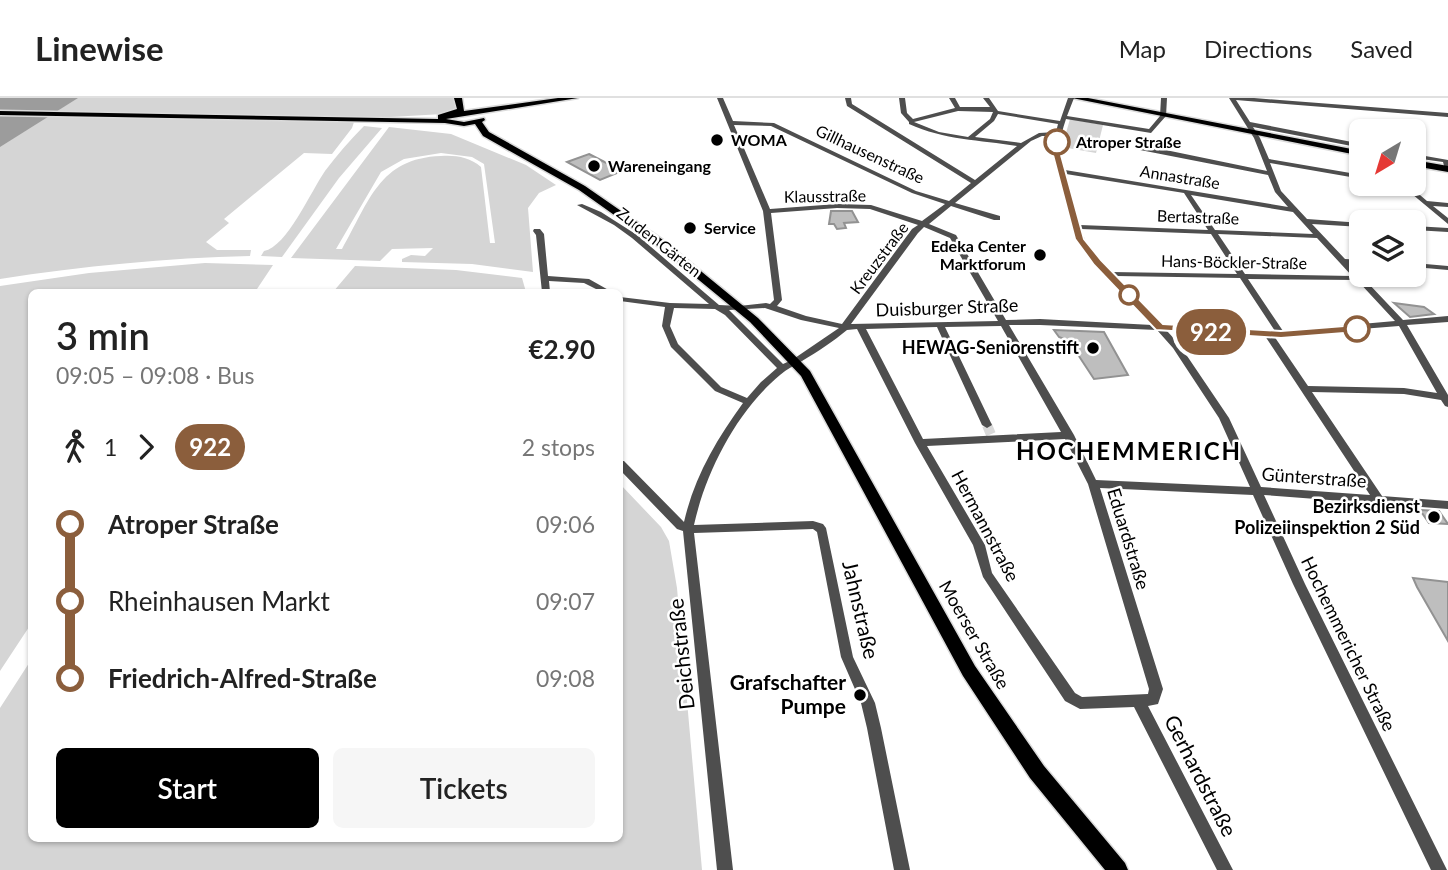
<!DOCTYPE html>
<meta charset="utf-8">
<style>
:root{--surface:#fff;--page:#f6f6f6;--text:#222;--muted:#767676;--line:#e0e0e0;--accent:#000}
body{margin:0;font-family:Lato,sans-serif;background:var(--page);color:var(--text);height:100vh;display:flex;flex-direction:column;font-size:26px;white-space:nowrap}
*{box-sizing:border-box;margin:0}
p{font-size:23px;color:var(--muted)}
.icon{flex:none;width:38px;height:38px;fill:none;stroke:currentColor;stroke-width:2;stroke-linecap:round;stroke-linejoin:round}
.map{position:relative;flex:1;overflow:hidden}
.drawer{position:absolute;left:28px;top:191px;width:595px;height:553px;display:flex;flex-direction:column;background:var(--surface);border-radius:10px;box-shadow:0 2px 5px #0004}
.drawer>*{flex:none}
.badge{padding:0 14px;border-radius:23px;font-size:24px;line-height:46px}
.needle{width:46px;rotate:218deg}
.tools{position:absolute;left:1349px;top:21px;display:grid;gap:14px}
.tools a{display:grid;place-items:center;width:77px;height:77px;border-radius:10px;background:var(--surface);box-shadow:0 2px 5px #0004;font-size:35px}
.map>.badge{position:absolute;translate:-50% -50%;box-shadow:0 0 0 4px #fff}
.legs{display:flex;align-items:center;gap:10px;height:77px;padding:0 28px;font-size:23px}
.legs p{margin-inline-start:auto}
.head{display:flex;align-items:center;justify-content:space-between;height:119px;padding:0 28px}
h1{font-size:38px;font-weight:600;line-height:52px}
.button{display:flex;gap:14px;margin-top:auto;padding:14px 28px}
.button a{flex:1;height:80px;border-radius:10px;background:var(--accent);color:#fff;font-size:28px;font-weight:600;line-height:80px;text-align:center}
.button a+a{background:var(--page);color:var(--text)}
ul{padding:0 28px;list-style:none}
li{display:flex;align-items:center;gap:24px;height:77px;font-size:26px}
li i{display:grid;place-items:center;width:10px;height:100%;margin:0 9px;background:currentColor}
li i::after{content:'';width:18px;height:18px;margin:-9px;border:5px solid;border-radius:50%;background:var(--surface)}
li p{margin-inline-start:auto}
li:first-child i{background:linear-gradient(#0000 50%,currentColor 0)}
li:last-child i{background:linear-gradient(currentColor 50%,#0000 0)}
header{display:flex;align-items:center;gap:42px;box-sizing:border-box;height:98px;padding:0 35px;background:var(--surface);border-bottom:2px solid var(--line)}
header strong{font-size:33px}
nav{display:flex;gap:38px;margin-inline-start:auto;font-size:24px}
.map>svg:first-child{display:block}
.green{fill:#d5d5d5;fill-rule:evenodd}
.water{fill:#9c9c9c}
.building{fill:#bebebe;stroke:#929292;stroke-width:2}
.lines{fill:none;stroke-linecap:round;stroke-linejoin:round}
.minor-tunnel{stroke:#d9d9d9;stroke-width:10;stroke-dasharray:10 5;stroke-linecap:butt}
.major-casing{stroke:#dbdbdb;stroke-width:3}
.minor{fill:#4e4e4e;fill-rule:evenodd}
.major{fill:#000;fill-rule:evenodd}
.line-1{fill:#8b5e3c;stroke:#fff;stroke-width:2}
.poi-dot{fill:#000;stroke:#fff;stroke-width:2.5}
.stop-1-dot{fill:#fff;stroke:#8b5e3c;stroke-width:3.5}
.labels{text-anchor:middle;stroke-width:5;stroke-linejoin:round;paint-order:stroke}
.far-poi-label{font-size:16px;font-weight:bold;fill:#000;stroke:#fff;text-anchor:start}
.far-stop-label{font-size:16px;font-weight:bold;fill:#000;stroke:#fff;text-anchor:start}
.far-street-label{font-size:16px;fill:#000;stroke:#fff}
.street-label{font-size:18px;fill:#000;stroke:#fff}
.poi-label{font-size:18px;font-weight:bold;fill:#000;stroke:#fff;text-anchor:end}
.near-street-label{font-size:21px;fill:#000;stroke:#fff}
.near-poi-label{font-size:21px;font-weight:bold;fill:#000;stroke:#fff;text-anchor:end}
.district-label{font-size:24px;font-weight:bold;letter-spacing:2px;fill:#000;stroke:#fff}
</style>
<header>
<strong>Linewise</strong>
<nav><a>Map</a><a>Directions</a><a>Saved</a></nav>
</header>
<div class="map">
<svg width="1448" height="772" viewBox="0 0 1448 772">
<rect width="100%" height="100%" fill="#fff"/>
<g class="green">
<path d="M74 0H456L459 6 453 12 443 16 355 21 352 30 332 56 304 55 224 121 229 125 206 144 217 152H251L250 158C166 160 83 168 0 181V46Z"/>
<path d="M1070 21 1103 27 1096 55 1062 49Z"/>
<path d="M364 28 382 30 339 80 282 159 261 158 264 153C287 149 311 93 325 73 337 57 350 42 364 28Z"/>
<path d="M389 29 451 36 526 67 556 87 539 95 528 110 533 174 472 166 402 164V161L411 157 425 158 433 150 392 151 380 163 291 160ZM441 55 472 59 484 66 495 145H490L481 69C470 59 455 57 441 58 379 60 369 104 342 151H336L381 74 404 61Z"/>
<path d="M205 165 273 167 255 194H32L31 526 0 573V188L89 175Z"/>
<path d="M355 168 456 172 522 180 526 194H333Z"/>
<path d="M620 386 661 429 669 443 677 490 702 772H0V610L31 562 32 740H620Z"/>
</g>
<path class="water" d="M0 0H78L0 49Z"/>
<g class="building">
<path d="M589 56 622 73 600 82 567 64Z"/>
<path d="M831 113H852L858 124 844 125 846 130 837 131 834 126H829Z"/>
<path d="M1394 205 1424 209 1434 216 1410 219Z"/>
<path d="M1054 232 1104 234 1128 277 1094 281 1069 243 1059 239Z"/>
<path d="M1420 412 1439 413 1448 426 1429 425Z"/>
<path d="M1413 480 1448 484V543L1417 489Z"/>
</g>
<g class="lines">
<path class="minor-tunnel" d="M987 327 992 339"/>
<defs>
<g id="major">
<path d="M454 0H462L464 13 558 0H578L446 21 464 24 484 20 485 22 482 24 489 34 585 88 663 142 758 220 810 273 975 568 1044 668 1125 765 1128 772H1105L1030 680 963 578 801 278 750 224 655 146 579 92 483 38 475 26 464 28 445 25 0 17V13L438 21V17L457 11Z"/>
<path d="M1072 0H1088L1362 53V58Z"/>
<path d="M1414 62 1448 68V74L1414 68Z"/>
</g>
</defs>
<use href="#major" class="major-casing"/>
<g class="minor">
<path d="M717 0H723L733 23 774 25 916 93 949 103 971 85 847 8 845 0H851L852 6 975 82 1017 48C980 42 944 42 909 26V24L901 15 899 0H905L907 15 913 21 955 10 949 0H955L960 9H990L983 0H989L998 13 1060 23 1068 0H1074L1067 18 1149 31 1160 18 1161 0H1167L1166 18 1151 35 1066 21C1059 42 1059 50 1065 72L1288 109 1275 94 1268 77 1135 51 1138 49 1156 50 1267 73 1254 40 1229 0H1254L1448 15V19L1236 2 1250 24 1362 46V50L1253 29 1260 40 1269 61 1362 77V81L1270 65 1281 93 1307 121 1362 125V129L1312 126 1345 161 1362 162V166H1350L1403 222 1448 218V224L1407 227 1448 297V309L1445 308 1441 302 1404 296 1312 294 1382 398 1448 403V411L1264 397 1305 486 1447 772H1431L1293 486 1253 397 1100 390 1163 591 1158 606 1148 608 1233 772H1217L1134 609 1080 611 1065 603 983 479 973 447 915 345 857 231 847 232C834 243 817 254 802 263 795 267 787 271 780 277 737 313 706 373 694 427L813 423 823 426 826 430 853 559 875 605 881 630 910 772H894L867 630 861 605 841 559 817 434 813 431 694 435 733 772H717L683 433 677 431 620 372V363H624L684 424C694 380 716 342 743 305L715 293 671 249 662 228 665 209 620 203V199L670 205 709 206 632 140 614 127 577 107 582 106 601 114 637 137 719 207 739 208 766 205 770 206 774 202 763 113ZM958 13 993 14 990 21 968 39 939 34 914 24ZM998 16 1058 26 1056 34 1039 35 1021 45 975 39 994 23ZM734 27 771 28 912 95 945 106 922 123 871 107 837 106 770 111ZM1042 38H1055L1053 49 1058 73 1073 127 1071 129C1076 136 1078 146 1084 153 1104 179 1129 202 1152 227L1040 221 1006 222 956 137 929 126 951 108 994 122H1000V118L955 105 1031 43ZM1066 76 1184 95 1208 132 1080 127ZM1191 97 1293 114 1313 136 1215 132ZM837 110 870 111 918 127 912 131 842 226 806 218 777 208 782 202 771 115ZM924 129 950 140 998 223 851 226 918 135ZM1081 131 1211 136 1237 176 1111 174C1099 161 1086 149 1081 131ZM1218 136 1317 140 1352 178 1245 176ZM1116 178 1240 180 1275 233 1162 227ZM1248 181 1357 182 1395 223 1283 233ZM674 210 715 211 725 217 777 270 761 284 747 300 721 289 678 246 670 228ZM765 210 801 222 839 230 792 262 783 266 729 212ZM1009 227H1040L1157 232 1173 250 1219 320 1250 389 1096 382 1074 337ZM1001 228 1061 334 923 341 866 231 937 229 982 327 987 330 992 327 945 229ZM1399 228 1437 295 1404 290 1308 288 1274 238ZM1167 233 1265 238 1370 397 1261 389 1229 320 1179 246ZM1065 341 1088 386 1149 591 1148 596 1082 599 1075 595 992 475 985 447 927 348Z"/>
<path d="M1414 56 1448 62V73L1445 71 1443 64 1414 60Z"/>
<path d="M1400 86H1407L1427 103 1448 105V109L1433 108 1448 120V126Z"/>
<path d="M1414 128 1448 130V134L1414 132Z"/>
<path d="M534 131H540L544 136 548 178 589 181 612 194H602L584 185 549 183 550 194H542L536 137 533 133Z"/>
<path d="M1414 165 1448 168V172L1414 169Z"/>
</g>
<use href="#major" class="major"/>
</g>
<path class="line-1" d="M1057 42 1061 44V57L1084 141 1101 162 1163 226 1281 233 1357 227 1363 231 1357 234 1281 240 1156 232 1094 167 1075 141 1053 57V44Z"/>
<g class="poi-dot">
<circle cx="717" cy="42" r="7"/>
<circle cx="594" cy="68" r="7"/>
<circle cx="690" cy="130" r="7"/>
<circle cx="1040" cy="157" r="7"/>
<circle cx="1093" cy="250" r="7"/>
<circle cx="1434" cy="419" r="7"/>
<circle cx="860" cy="597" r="7"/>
</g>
<g class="stop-1-dot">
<circle cx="1057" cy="44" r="12"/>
<circle cx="1129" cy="197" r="9"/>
<circle cx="1357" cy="231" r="12"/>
</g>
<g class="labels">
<g class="far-poi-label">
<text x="731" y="48">WOMA</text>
<text x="608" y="74">Wareneingang</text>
<text x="704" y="136">Service</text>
<text x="1026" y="154" text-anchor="end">Edeka Center<tspan x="1026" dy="18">Marktforum</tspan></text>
</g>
<g class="far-stop-label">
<text x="1076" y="50">Atroper Straße</text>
</g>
<g class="far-street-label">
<text transform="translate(870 56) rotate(25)" y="6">Gillhausenstraße</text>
<text transform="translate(1180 79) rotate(9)" y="6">Annastraße</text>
<text transform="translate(825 98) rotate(-1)" y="6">Klausstraße</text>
<text transform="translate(1198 119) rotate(2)" y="6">Bertastraße</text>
<text transform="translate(659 144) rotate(38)" y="6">Zu den Gärten</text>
<text transform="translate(879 160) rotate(-53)" y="6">Kreuzstraße</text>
<text transform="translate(1234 164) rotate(1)" y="6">Hans-Böckler-Straße</text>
</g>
<g class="street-label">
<text transform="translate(947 210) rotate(-2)" y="6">Duisburger Straße</text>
<text transform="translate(1314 380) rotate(4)" y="6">Günterstraße</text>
<text transform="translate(985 428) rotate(62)" y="6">Hermannstraße</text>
<text transform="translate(1128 441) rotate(73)" y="6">Eduardstraße</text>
<text transform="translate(974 537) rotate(60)" y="6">Moerser Straße</text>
<text transform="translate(1348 546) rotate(64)" y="6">Hochemmericher Straße</text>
</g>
<g class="poi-label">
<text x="1079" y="256">HEWAG-Seniorenstift</text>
<text x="1420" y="415">Bezirksdienst<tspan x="1420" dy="21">Polizeiinspektion 2 Süd</tspan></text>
</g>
<g class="near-street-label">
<text transform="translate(860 512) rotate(77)" y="7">Jahnstraße</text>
<text transform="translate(682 556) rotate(-96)" y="7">Deichstraße</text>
<text transform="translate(1200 678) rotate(63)" y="7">Gerhardstraße</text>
</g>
<g class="near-poi-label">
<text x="846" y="592">Grafschafter<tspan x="846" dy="24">Pumpe</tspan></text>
</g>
<g class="district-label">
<text x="1129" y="362">HOCHEMMERICH</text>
</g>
</g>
</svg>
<div class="tools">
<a><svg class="needle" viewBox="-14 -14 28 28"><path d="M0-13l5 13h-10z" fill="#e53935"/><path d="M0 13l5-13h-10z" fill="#767676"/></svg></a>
<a><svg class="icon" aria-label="layers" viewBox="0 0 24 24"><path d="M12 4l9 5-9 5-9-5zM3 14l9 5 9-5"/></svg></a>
</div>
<b class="badge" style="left:1211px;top:234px;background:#8b5e3c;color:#fff">922</b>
<section class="drawer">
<div class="head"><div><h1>3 min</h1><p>09:05 – 09:08 · Bus</p></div><b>€2.90</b></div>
<div class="legs"><svg class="icon" aria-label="walk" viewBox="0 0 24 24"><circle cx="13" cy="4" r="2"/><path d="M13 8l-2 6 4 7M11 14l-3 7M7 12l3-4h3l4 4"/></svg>1<svg class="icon" aria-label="forward" viewBox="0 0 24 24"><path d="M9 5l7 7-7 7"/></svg><b class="badge" style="background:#8b5e3c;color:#fff">922</b><p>2 stops</p></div>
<ul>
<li><i style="color:#8b5e3c"></i><b>Atroper Straße</b><p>09:06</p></li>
<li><i style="color:#8b5e3c"></i><span>Rheinhausen Markt</span><p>09:07</p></li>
<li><i style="color:#8b5e3c"></i><b>Friedrich-Alfred-Straße</b><p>09:08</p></li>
</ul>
<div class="button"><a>Start</a><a>Tickets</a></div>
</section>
</div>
